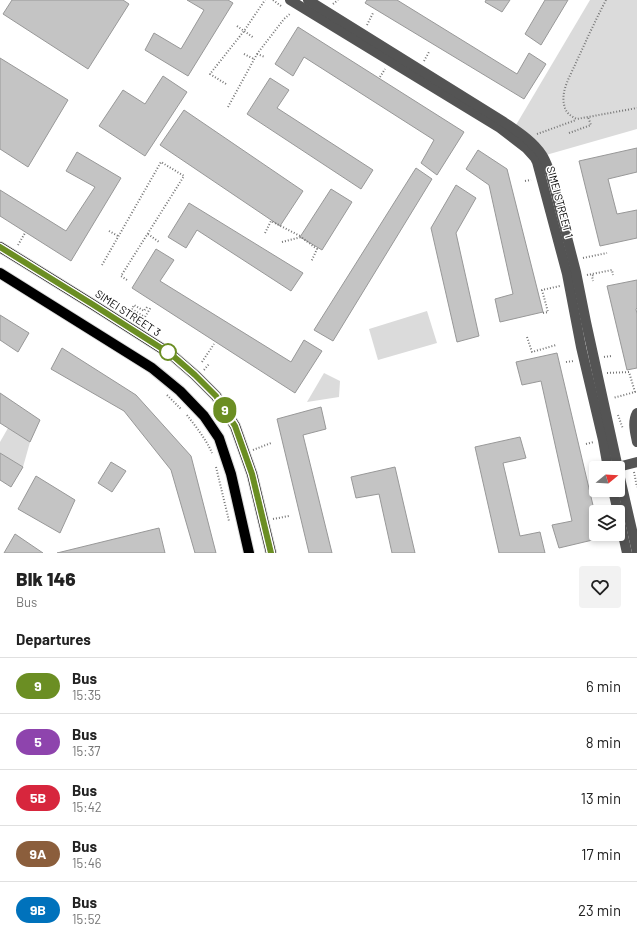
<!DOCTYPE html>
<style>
:root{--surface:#fff;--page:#f2f2f2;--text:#222;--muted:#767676;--line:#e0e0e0}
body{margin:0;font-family:Barlow,sans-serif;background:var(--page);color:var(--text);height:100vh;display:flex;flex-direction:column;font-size:15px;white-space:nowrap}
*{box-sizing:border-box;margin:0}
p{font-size:13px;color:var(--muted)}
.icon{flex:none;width:22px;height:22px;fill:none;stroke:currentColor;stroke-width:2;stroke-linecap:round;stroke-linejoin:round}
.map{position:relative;height:553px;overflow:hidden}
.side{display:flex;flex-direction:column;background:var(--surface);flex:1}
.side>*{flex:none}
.badge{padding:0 8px;border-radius:13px;font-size:14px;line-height:26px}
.needle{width:26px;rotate:72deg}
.controls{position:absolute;left:589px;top:461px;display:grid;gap:8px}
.controls a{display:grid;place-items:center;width:36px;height:36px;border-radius:4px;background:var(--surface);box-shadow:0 2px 6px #0003;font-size:20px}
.map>.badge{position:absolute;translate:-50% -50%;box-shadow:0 0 0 2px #fff}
h2{padding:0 16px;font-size:15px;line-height:36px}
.round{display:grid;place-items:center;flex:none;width:42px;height:42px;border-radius:4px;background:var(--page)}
.headline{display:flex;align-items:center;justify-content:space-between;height:68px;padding:0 16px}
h1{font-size:19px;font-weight:800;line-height:30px}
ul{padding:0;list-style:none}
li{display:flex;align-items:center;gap:12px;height:56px;padding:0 16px;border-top:1px solid var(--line)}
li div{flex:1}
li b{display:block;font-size:15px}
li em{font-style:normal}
li .badge{min-width:44px;font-weight:700;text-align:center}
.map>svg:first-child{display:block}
.green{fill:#dbdbdb}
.building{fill:#c4c4c4;stroke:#989898}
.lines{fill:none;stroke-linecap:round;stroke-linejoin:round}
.major-casing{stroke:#dbdbdb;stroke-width:12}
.path{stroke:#767676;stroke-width:2;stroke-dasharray:1 2;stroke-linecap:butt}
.minor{stroke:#545454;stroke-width:10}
.major{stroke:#000;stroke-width:10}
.line-casing{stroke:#fff;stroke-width:9}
.line{stroke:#6b8e23;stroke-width:6}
.stop-dot{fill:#fff;stroke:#6b8e23;stroke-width:2}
.labels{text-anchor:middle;stroke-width:3;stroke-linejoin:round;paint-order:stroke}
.street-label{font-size:11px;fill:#000;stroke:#fff}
</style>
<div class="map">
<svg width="637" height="553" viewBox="0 0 637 553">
<rect width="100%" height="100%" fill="#fff"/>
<g class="green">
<path d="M590 0H637V129L546 155 516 125Z"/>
<path d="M427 311 437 343 378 360 369 329Z"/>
<path d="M324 373 340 381 339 397 307 402Z"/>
<path d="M8 428 30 442 23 467 0 453V442Z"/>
</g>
<g class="building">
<path d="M12 0H123L129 4 88 69 3 14Z"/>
<path d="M187 0H228L233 3 188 76 145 50 154 33 181 49 204 10Z"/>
<path d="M367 0H397L517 74 529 53 546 64 524 99 365 3Z"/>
<path d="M486 0H510L502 12 485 2Z"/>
<path d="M545 0H568L541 45 525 34Z"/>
<path d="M298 27 464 132 437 175 421 163 434 140 304 57 293 76 275 64Z"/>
<path d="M0 58 68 100 28 167 0 149Z"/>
<path d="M163 76 187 92 145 156 99 126 123 90 145 104Z"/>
<path d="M270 78 289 90 277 108 373 170 361 189 247 114Z"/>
<path d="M184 110 303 191 280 226 160 145Z"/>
<path d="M637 148V172L608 179 617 214 637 210V238L600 246 579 161Z"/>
<path d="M478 150 507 169 543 312 500 322 495 299 513 294 489 185 466 169Z"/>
<path d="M77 152 121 178 71 261 0 216V190L66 231 95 187 66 171Z"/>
<path d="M416 168 432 179 333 341 314 330Z"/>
<path d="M456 185 476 198 456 233 479 336 457 342 431 228Z"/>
<path d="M331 189 352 202 322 250 300 237Z"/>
<path d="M189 203 303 273 291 291 197 230 186 248 168 237Z"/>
<path d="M156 249 174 260 160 281 291 362 304 340 322 351 295 393 132 288Z"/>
<path d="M637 280V308L636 309 637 314V368L627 370 607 286Z"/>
<path d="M0 315 29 333 18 352 0 340Z"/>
<path d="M62 348 136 395 191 456 216 553H195L171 470 124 411 51 369Z"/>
<path d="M557 353 596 518V534H600L601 538 559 548 552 525 572 521 541 381 522 385 516 362Z"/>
<path d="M0 393 40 420 30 442 0 423Z"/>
<path d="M321 407 326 429 303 435 332 553H309L277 419Z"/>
<path d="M520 437 526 458 503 463 520 536 540 532 545 553H499L475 447Z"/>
<path d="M0 453 23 467 11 487 0 480Z"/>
<path d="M111 462 126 471 112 492 98 483Z"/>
<path d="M395 467 415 553H392L379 494 356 498 351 477Z"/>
<path d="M36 476 75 500 60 533 18 509Z"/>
<path d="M159 528 165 553H57Z"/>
<path d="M15 534 43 553H4Z"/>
</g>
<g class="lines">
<defs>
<g id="major">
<path d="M0 247 92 304 172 355 195 375 216 396 235 426 252 474 271 553"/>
<path d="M0 273 152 368 180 391 204 416 219 438 231 474 249 553"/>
</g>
</defs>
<use href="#major" class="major-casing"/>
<g class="path">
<path d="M273 0 281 6"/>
<path d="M606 0C595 21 585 43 575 65 570 76 561 91 564 104 565 112 570 116 577 119L637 108"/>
<path d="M333 4 338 0"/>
<path d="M367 25 373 13"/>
<path d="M237 26 254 38"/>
<path d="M244 54 254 59"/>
<path d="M257 54 265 57"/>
<path d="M424 61 429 52"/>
<path d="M380 77 385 69"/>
<path d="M226 84 210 74 244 31 265 0"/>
<path d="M228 107 257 54 284 19 291 13"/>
<path d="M569 133 591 125 588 117"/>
<path d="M537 134 576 120"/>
<path d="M525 181 531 180"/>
<path d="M109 231 118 236"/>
<path d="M265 233 271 221 300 236"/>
<path d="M148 234 159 242"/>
<path d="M282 242 301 237 317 249 311 262"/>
<path d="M18 245 25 233"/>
<path d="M583 258 607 253"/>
<path d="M102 265 161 162 184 176 121 276 127 280"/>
<path d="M587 275 612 270 613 275"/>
<path d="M593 275 592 276 593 281"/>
<path d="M543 313 548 312 542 290 560 286"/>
<path d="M140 321 143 316 132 309 134 305 144 311 147 307"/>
<path d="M142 322 151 307"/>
<path d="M527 337 532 352 556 345"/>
<path d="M604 357 611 356"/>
<path d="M202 362 214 344"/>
<path d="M566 362 574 361"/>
<path d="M204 370 209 364"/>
<path d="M607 373 629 372 635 392 613 398"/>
<path d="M167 395 181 409"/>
<path d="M187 415C196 427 206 439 212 453"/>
<path d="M618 415 623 429"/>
<path d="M586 444 594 442"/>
<path d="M253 450 271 443"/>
<path d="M216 467 229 521"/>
<path d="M634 472 637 487"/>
<path d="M273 519 289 516"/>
</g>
<g class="minor">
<path d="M290 0 500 128 526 148 535 158 537 162 567 274 581 347 603 440 608 468"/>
<path d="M308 0 504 122C517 131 533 141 542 155 546 161 548 168 551 175L576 272 586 322 618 468"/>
<path d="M637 413C632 422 635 432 637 442"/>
<path d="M614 468 637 462"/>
<path d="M618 469 637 552"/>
<path d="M613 490 627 553"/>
</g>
<use href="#major" class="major"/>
</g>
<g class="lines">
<defs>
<path id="line" d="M0 247 92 304 172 355 195 375 216 396 235 426 252 474 271 553"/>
</defs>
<use href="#line" class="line-casing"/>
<use href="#line" class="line"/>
</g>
<circle class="stop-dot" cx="168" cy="352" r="8"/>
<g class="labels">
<g class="street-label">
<text transform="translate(560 202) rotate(75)" y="4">SIMEI STREET 1</text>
<text transform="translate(128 313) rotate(33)" y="4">SIMEI STREET 3</text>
</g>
</g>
</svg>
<div class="controls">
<a><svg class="needle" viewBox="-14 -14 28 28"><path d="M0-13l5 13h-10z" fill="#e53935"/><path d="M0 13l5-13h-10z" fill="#767676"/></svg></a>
<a><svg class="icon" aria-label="layers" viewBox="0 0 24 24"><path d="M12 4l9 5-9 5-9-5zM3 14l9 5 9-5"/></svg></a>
</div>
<b class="badge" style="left:225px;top:410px;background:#6b8e23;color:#fff">9</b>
</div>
<section class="side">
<div class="headline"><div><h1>Blk 146</h1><p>Bus</p></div><a class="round"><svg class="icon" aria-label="heart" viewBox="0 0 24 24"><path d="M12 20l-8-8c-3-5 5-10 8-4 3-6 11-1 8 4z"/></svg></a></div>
<h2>Departures</h2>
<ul>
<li><span class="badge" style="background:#6b8e23;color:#fff">9</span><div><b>Bus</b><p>15:35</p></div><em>6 min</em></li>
<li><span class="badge" style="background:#8e44ad;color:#fff">5</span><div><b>Bus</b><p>15:37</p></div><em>8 min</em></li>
<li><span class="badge" style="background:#d7263d;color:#fff">5B</span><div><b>Bus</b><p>15:42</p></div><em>13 min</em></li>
<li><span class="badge" style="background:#8b5e3c;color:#fff">9A</span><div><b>Bus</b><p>15:46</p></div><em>17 min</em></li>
<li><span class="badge" style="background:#0072bc;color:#fff">9B</span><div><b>Bus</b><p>15:52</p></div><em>23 min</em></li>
</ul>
</section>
